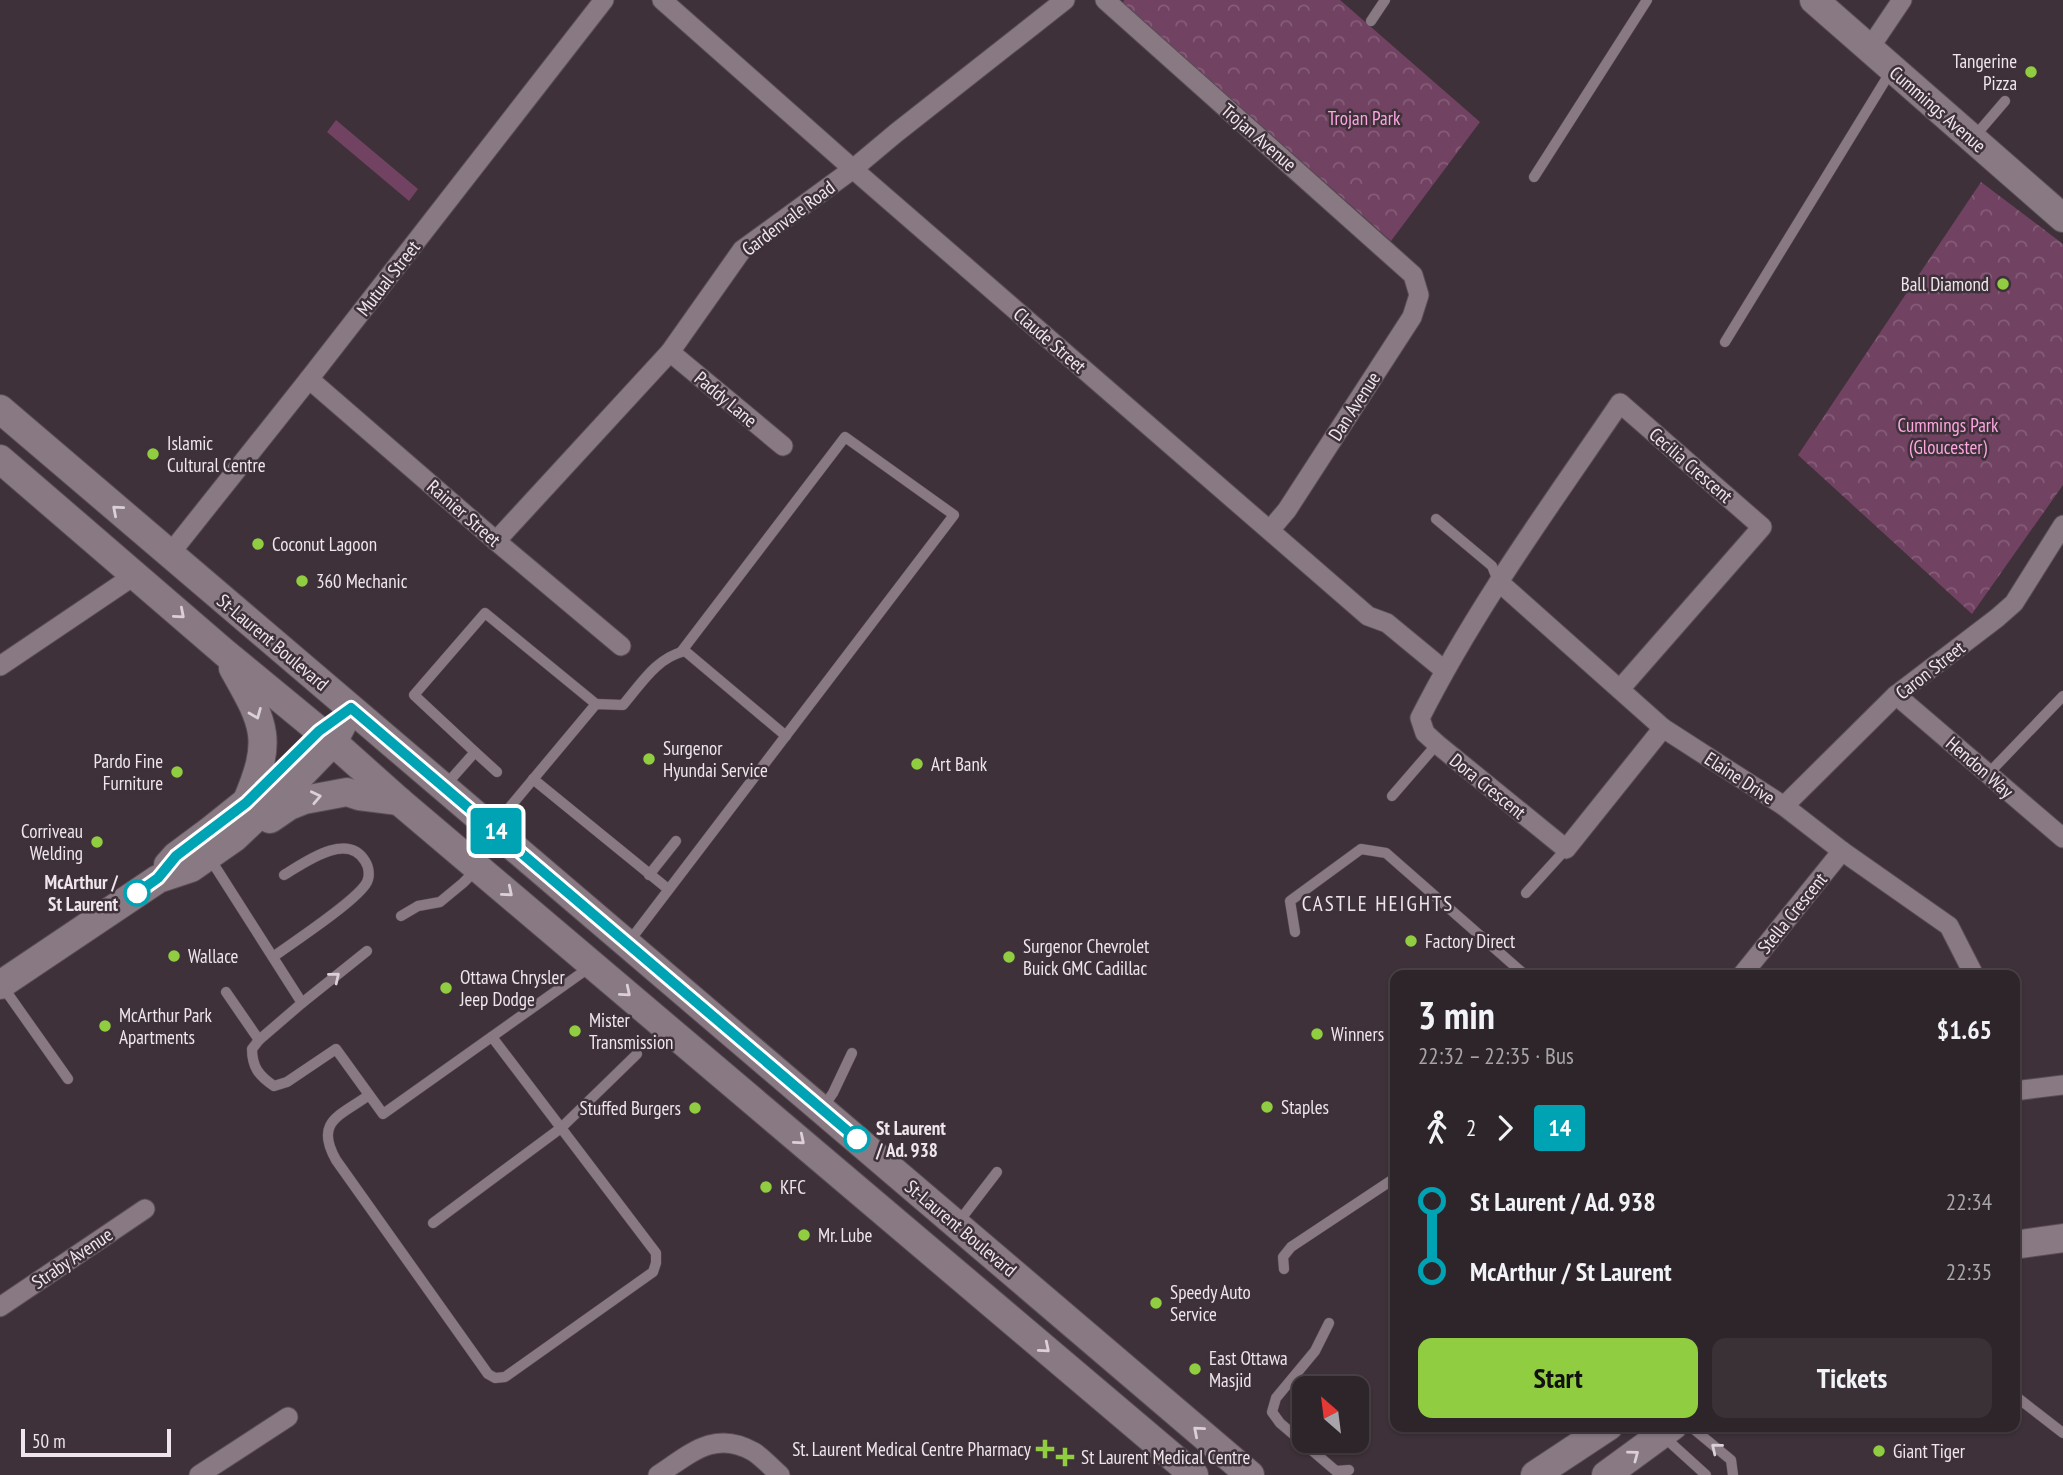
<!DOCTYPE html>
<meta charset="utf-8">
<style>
:root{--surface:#2e252b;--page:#3a3137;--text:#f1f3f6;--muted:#a7a5a9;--line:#494247;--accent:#91cd40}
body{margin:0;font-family:"PT Sans Narrow",sans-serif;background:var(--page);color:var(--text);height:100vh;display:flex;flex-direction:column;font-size:26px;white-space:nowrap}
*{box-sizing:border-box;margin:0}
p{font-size:23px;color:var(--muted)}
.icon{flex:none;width:38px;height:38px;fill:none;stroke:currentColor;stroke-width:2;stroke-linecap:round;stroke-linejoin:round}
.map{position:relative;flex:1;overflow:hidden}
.side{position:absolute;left:1390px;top:970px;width:630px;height:462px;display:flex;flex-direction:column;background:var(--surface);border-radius:14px;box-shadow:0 2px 5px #0004,0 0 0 2px var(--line)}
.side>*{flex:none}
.badge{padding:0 14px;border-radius:5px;font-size:24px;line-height:46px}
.needle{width:46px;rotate:332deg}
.tools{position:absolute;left:1292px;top:1376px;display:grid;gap:14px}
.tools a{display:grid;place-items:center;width:77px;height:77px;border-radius:14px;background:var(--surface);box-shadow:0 2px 5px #0004,0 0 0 2px var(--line);font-size:35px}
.scale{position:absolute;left:21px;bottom:18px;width:150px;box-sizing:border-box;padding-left:7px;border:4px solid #eee6eb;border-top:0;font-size:19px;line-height:24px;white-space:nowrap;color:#eee6eb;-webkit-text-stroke:5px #3e3139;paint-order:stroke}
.map>.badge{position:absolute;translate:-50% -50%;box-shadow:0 0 0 4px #fff}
.legs{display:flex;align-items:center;gap:10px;height:77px;padding:0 28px;font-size:23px}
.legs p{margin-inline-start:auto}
.summary{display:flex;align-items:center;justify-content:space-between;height:119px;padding:0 28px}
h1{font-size:38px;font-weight:700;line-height:52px}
.cta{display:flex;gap:14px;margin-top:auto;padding:14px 28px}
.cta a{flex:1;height:80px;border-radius:14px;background:var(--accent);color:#111;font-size:28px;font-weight:700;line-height:80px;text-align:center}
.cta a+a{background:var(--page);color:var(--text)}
ul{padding:0 28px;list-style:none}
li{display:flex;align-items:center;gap:24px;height:70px;font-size:26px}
li i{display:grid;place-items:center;width:10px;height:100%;margin:0 9px;background:currentColor}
li i::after{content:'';width:18px;height:18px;margin:-9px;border:5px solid;border-radius:50%;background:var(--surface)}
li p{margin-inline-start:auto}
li:first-child i{background:linear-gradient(#0000 50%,currentColor 0)}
li:last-child i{background:linear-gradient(currentColor 50%,#0000 0)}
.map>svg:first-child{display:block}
.green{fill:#714262}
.forest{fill:url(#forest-crowns)}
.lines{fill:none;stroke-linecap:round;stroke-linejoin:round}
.lane-casing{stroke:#594e56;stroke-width:11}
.street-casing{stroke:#594e56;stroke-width:21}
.secondary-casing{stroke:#594e56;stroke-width:30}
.lane{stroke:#897983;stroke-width:10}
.street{stroke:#897983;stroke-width:19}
.secondary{stroke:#897983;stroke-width:28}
.oneway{stroke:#dad0d6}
.line-1-casing{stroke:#fff;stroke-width:16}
.line-1{stroke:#00a3b4;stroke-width:10}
.poi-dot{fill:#91cd40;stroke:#3e3139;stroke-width:2.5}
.stop-1-dot{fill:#fff;stroke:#00a3b4;stroke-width:3.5}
.labels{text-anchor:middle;stroke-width:5;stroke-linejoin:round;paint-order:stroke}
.poi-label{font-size:19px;fill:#eee6eb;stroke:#3e3139;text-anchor:start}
.street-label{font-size:19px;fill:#eee6eb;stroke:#3e3139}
.park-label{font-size:19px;fill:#fea6e2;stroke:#3e3139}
.stop-label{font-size:19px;font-weight:bold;fill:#eee6eb;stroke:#3e3139;text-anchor:end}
.neighbourhood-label{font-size:21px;letter-spacing:2px;fill:#eee6eb;stroke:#3e3139}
</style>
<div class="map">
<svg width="2063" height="1475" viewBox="0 0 2063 1475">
<defs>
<pattern id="forest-crowns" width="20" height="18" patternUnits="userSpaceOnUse" patternTransform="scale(1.75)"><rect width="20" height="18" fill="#714262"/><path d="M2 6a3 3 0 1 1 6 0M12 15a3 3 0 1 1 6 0" fill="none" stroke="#865d79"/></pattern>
</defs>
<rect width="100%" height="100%" fill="#3e3139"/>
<path class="green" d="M336 120 418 189 409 201 327 132Z"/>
<g class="forest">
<path d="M1124 0H1340L1480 122 1391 241 1123 3Z"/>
<path d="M1981 182 2063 244V485L1972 614 1798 455Z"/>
</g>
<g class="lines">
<defs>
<g id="lane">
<path d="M1371 21 1385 0"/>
<path d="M1975 136 2005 101"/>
<path d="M1534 177 1647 0"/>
<path d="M1725 342 1891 71"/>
<path d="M1436 519 1492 566 1498 581"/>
<path d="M475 752 497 772"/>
<path d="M1988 774 2063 696"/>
<path d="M533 779 668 889"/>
<path d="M444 787 475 752 414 695 485 613 596 704"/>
<path d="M1392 796 1437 744"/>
<path d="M494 826 596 704 623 705C641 684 656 658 685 651L786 736"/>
<path d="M209 857 302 1003"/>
<path d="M649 875 676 841"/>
<path d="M1526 893 1566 849"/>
<path d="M401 916 418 906 440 902 463 883 476 870"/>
<path d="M1295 932 1290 901 1361 849 1386 853 1525 975"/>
<path d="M628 943 954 515 845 437 681 652"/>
<path d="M367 951 302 1003 259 1040 252 1049C252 1067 259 1076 274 1086L287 1082 336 1049 383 1114 590 967"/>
<path d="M273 957C292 943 358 900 367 882 370 876 369 867 365 861 347 831 304 863 284 875"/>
<path d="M3 987 68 1079"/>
<path d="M226 992 259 1040"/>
<path d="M369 1095C340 1116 314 1121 336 1160L488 1374 495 1378 505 1377 653 1272 656 1263V1253L492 1037"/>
<path d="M822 1109 833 1093 852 1053"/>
<path d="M433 1223 561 1128 637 1054"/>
<path d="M957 1224 997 1172"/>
<path d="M1284 1269 1283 1257 1291 1247 1395 1178"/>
<path d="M1329 1323 1315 1351 1276 1398 1272 1412 1280 1423 1336 1471 1349 1470"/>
<path d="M2014 1395 2063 1433"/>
<path d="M1690 1426 1731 1460 1733 1475"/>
<path d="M1663 1436 1706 1475"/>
</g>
<g id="street">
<path d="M662 0 853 169 1368 616 1387 623 1444 670"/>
<path d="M1105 0 1413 275 1419 295 1412 317 1287 510 1270 530"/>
<path d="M1869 49 1902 0"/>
<path d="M670 352 783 446"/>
<path d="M309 379 496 541 621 646"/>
<path d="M496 541 670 352 742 250 853 169 896 133 1065 0"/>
<path d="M169 555 309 379 604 0"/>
<path d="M1499 582 1663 728 1784 806 1842 851 1949 926 1974 975"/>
<path d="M0 666 135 575"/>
<path d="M1620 689 1762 527 1620 403C1550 506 1476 607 1420 718L1425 733 1437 744 1566 849 1663 728"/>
<path d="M1896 695 2063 838"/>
<path d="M1784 806 1896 695 1997 618 2014 603 2063 525"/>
<path d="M1742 975 1842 851"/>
<path d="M2014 1091 2063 1085"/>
<path d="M0 1307 145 1209"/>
<path d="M199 1475 288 1417"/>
<path d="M658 1475C690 1454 715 1429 754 1452 763 1458 772 1468 780 1475"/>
</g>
<g id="secondary">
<path d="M1814 0 2063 218"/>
<path d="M0 409 1250 1475"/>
<path d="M0 459 225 653 333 742 399 801 1194 1475"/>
<path d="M233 668C266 726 273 740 246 803"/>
<path d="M270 819 289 806 304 800 347 792 359 796 399 801"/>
<path d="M168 865 176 856 211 830 256 794"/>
<path d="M0 985 158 879 191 868 234 838 302 774 333 742 342 725"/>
<path d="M2014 1245 2063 1238"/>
<path d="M1535 1475 1609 1426"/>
<path d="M1606 1475 1673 1426"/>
</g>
</defs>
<use href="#lane" class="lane-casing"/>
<use href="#street" class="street-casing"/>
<use href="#secondary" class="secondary-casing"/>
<use href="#lane" class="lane"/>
<use href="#street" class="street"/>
<use href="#secondary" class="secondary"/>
</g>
<defs><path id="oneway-chevron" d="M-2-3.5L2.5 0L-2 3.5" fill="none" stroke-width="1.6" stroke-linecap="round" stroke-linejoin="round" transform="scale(1.75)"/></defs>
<g class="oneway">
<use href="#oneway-chevron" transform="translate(117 510) rotate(-139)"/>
<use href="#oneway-chevron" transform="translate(180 614) rotate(41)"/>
<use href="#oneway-chevron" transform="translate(256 714) rotate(68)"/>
<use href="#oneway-chevron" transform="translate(316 797) rotate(-12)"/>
<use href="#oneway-chevron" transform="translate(508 892) rotate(40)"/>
<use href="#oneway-chevron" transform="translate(335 977) rotate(-39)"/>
<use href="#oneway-chevron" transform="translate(626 992) rotate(40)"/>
<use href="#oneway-chevron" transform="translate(800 1140) rotate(40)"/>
<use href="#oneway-chevron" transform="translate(1045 1348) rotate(40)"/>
<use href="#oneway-chevron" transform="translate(1198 1431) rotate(-139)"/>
<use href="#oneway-chevron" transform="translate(1716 1448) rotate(-141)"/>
<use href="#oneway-chevron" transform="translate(1634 1455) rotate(-37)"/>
</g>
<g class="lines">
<defs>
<path id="line-1" d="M137 893 158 878 176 856 246 803 319 731 351 708 857 1139"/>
</defs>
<use href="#line-1" class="line-1-casing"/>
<use href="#line-1" class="line-1"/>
</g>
<g class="poi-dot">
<circle cx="2031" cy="72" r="7"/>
<circle cx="2003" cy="284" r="7"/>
<circle cx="153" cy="454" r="7"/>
<circle cx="258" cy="544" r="7"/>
<circle cx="302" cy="581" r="7"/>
<circle cx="649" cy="759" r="7"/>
<circle cx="917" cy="764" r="7"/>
<circle cx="177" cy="772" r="7"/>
<circle cx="97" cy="842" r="7"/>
<circle cx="1411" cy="941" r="7"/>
<circle cx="174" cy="956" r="7"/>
<circle cx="1009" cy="957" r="7"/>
<circle cx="446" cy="988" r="7"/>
<circle cx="105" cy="1026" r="7"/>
<circle cx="575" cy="1031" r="7"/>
<circle cx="1317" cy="1034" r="7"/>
<circle cx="1267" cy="1107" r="7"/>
<circle cx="695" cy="1108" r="7"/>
<circle cx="766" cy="1187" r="7"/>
<circle cx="804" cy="1235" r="7"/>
<circle cx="1156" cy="1303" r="7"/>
<circle cx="1195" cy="1369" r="7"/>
<path d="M1041.5 1438.5h7v7h7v7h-7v7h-7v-7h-7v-7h7z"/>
<circle cx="1879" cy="1451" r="7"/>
<path d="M1061.5 1446.5h7v7h7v7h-7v7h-7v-7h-7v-7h7z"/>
</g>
<g class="stop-1-dot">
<circle cx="137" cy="893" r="12"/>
<circle cx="857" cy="1139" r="12"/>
</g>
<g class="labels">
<g class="poi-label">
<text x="2017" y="68" text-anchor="end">Tangerine<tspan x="2017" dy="22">Pizza</tspan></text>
<text x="1989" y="291" text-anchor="end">Ball Diamond</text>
<text x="167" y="450">Islamic<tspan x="167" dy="22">Cultural Centre</tspan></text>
<text x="272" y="551">Coconut Lagoon</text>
<text x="316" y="588">360 Mechanic</text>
<text x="663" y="755">Surgenor<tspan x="663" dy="22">Hyundai Service</tspan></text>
<text x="163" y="768" text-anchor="end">Pardo Fine<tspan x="163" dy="22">Furniture</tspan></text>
<text x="931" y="771">Art Bank</text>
<text x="83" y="838" text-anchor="end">Corriveau<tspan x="83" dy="22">Welding</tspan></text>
<text x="1425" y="948">Factory Direct</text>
<text x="1023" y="953">Surgenor Chevrolet<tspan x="1023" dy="22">Buick GMC Cadillac</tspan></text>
<text x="188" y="963">Wallace</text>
<text x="460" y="984">Ottawa Chrysler<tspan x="460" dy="22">Jeep Dodge</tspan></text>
<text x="119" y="1022">McArthur Park<tspan x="119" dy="22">Apartments</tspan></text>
<text x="589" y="1027">Mister<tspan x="589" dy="22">Transmission</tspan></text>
<text x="1331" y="1041">Winners</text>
<text x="1281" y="1114">Staples</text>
<text x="681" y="1115" text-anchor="end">Stuffed Burgers</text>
<text x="780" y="1194">KFC</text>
<text x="818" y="1242">Mr. Lube</text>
<text x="1170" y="1299">Speedy Auto<tspan x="1170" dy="22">Service</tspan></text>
<text x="1209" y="1365">East Ottawa<tspan x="1209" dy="22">Masjid</tspan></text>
<text x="1031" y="1456" text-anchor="end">St. Laurent Medical Centre Pharmacy</text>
<text x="1893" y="1458">Giant Tiger</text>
<text x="1081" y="1464">St Laurent Medical Centre</text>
</g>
<g class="street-label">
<text transform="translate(1938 109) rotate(41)" y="7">Cummings Avenue</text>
<text transform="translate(1259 137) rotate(41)" y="7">Trojan Avenue</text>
<text transform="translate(788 218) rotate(-37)" y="7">Gardenvale Road</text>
<text transform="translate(388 278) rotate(-52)" y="7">Mutual Street</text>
<text transform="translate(1050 340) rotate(41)" y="7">Claude Street</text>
<text transform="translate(726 399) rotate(40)" y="7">Paddy Lane</text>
<text transform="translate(1354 406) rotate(-57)" y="7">Dan Avenue</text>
<text transform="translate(1691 465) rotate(41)" y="7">Cecilia Crescent</text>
<text transform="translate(464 513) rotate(41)" y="7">Rainier Street</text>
<text transform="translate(273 642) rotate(40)" y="7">St-Laurent Boulevard</text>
<text transform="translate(1930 670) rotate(-38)" y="7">Caron Street</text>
<text transform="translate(1980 767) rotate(41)" y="7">Hendon Way</text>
<text transform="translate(1740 778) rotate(33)" y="7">Elaine Drive</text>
<text transform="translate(1488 786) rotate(39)" y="7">Dora Crescent</text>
<text transform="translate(1792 913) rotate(-51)" y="7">Stella Crescent</text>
<text transform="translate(961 1228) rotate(40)" y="7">St-Laurent Boulevard</text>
<text transform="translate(72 1258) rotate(-34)" y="7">Straby Avenue</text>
</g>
<g class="park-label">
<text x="1364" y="125">Trojan Park</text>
<text x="1948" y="432">Cummings Park<tspan x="1948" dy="22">(Gloucester)</tspan></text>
</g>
<g class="stop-label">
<text x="118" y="889">McArthur /<tspan x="118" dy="22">St Laurent</tspan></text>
<text x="876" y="1135" text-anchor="start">St Laurent<tspan x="876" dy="22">/ Ad. 938</tspan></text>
</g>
<g class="neighbourhood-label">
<text x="1378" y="911">CASTLE HEIGHTS</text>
</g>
</g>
</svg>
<div class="tools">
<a><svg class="needle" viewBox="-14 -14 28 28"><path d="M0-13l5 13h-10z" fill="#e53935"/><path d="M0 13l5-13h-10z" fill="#a7a5a9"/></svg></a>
</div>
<div class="scale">50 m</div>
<b class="badge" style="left:496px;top:831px;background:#00a3b4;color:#fff">14</b>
<section class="side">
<div class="summary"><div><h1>3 min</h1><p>22:32 – 22:35 · Bus</p></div><b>$1.65</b></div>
<div class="legs"><svg class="icon" aria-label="walk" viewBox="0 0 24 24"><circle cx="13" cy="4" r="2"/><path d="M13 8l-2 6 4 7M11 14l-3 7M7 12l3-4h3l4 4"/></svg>2<svg class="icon" aria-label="forward" viewBox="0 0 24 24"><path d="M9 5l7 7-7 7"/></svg><b class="badge" style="background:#00a3b4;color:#fff">14</b></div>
<ul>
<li><i style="color:#00a3b4"></i><b>St Laurent / Ad. 938</b><p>22:34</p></li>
<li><i style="color:#00a3b4"></i><b>McArthur / St Laurent</b><p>22:35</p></li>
</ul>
<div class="cta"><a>Start</a><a>Tickets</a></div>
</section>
</div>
